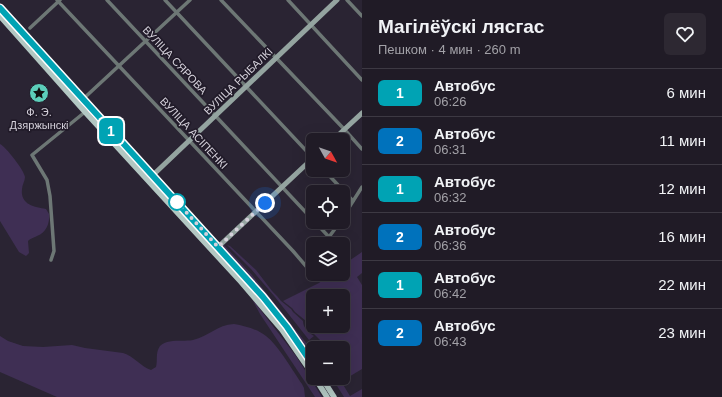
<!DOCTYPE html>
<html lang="ru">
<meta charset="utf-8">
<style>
:root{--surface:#201b26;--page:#2d2832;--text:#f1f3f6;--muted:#a2a1a7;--line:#3d3943}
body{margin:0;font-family:Arial,sans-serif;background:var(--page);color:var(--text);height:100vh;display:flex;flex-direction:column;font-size:15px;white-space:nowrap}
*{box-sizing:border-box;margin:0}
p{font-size:13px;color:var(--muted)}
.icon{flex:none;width:22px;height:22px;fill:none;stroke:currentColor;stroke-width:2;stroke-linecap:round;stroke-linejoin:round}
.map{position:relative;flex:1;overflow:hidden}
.panel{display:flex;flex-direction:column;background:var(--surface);width:360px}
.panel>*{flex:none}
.badge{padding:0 8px;border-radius:6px;font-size:14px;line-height:26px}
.needle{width:26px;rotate:130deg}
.fabs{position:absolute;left:306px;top:133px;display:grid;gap:8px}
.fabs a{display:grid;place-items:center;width:44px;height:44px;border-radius:6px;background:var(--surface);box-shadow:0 4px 16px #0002,0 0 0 1px var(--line);font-size:20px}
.you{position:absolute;width:20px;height:20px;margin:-10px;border:3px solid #fff;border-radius:50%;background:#1a73e8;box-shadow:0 0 0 6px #1a73e833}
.map>.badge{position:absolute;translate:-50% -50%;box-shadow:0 0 0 2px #fff}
.round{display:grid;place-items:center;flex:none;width:42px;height:42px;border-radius:6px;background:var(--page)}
.head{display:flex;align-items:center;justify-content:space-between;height:68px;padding:0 16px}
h1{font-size:19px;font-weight:700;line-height:30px}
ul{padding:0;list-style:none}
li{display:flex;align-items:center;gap:12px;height:48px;padding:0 16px;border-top:1px solid var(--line)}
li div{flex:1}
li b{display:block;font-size:15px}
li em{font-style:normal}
li .badge{min-width:44px;font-weight:700;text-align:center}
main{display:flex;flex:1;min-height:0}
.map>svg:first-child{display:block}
.green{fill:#3f2f54;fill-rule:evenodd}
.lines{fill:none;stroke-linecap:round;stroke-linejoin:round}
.street{stroke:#6d7775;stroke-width:3.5}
.secondary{stroke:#94a4a0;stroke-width:5}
.primary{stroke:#b2c7c2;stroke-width:5.5}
.line-casing{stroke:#fff;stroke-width:9}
.line{stroke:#00a3b4;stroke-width:6}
.walk{stroke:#d5d1db;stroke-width:4;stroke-dasharray:0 7.2}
.stop-dot{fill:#fff;stroke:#00a3b4;stroke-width:2}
.labels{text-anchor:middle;stroke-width:3.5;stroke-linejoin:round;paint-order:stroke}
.street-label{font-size:11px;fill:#d5d1db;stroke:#211b29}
.poi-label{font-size:11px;fill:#d5d1db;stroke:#211b29}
</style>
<main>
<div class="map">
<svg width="362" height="397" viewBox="0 0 362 397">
<rect width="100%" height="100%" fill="#2a2433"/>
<g class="green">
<path d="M0 144C6 147 24 170 25 177 25 181 22 185 22 189 20 205 35 207 46 209L49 214C50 223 46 233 37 236 33 238 31 238 28 241L29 253 26 256 19 252 0 221Z"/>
<path d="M223 244 252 275 307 344 304 345 302 344 248 276 223 249 222 246Z"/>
<path d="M227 245 230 246 256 270 269 287 272 291 277 296 281 301 291 309 293 312 303 321C303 328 309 333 314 336L309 340 275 297 251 269Z"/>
<path d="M362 252V273L357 277 362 285V369L342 381 340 378H343V348H326L325 345 307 327 306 321 295 312 292 308 283 301 319 283 330 274H343V265ZM313 296H343V326H313Z"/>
<path d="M252 299 296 356 322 397H315L260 314Z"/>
<path d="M234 324C245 326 257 329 266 336 278 345 293 371 302 384L304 388 305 397H57L0 372V336L8 341 23 346 43 347 72 345 85 348 123 353C134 356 141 367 151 370L156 367C158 360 155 353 160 346 168 338 183 342 193 340 209 336 217 325 234 324Z"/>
<path d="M332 378H339L350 396 362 389V397H344Z"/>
</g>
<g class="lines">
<g class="street">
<path d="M57 0 293 251 317 279 322 278 327 274"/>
<path d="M107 0 313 220"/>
<path d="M165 0 313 158"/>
<path d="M221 0 344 129 362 149"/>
<path d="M288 0 362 80"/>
<path d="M347 0 362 16"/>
<path d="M30 28 60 0"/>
<path d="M82 100 190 0"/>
<path d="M324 170 353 201"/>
<path d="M343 217 362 187"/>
<path d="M315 222 329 237 328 244"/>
<path d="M329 237 340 222"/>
<path d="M51 260 54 251 50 196 47 180 32 155 85 112"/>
</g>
<g class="secondary">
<path d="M333 140 362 113"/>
<path d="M152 176 337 0"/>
<path d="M218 247 313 158"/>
</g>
<g class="primary">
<path d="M0 8 263 297 287 327 313 365"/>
<path d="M0 16 85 112 241 282 282 330 313 375"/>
<path d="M315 378 327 397"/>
<path d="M322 378 334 397"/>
</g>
</g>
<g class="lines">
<defs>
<path id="line" d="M0 8 263 297 287 327 313 365"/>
</defs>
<use href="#line" class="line-casing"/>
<use href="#line" class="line"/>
<path class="walk" d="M177 202 218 247 265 203"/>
</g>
<defs>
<symbol id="sight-disc" viewBox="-11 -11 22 22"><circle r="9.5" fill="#5cceba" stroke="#211b29"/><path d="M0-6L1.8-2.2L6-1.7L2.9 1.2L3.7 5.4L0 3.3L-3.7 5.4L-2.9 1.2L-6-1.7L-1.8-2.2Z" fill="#111"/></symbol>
</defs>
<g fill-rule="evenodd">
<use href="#sight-disc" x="28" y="82" width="22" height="22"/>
</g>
<circle class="stop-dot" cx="177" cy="202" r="8"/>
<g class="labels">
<g class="street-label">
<text transform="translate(175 60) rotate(47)" y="4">ВУЛІЦА СЯРОВА</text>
<text transform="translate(238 81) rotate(-44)" y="4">ВУЛІЦА РЫБАЛКІ</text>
<text transform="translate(194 133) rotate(47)" y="4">ВУЛІЦА АСІПЕНКІ</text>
</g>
<g class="poi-label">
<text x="39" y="116">Ф. Э.<tspan x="39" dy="13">Дзяржынскі</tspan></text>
</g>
</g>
</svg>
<div class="fabs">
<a><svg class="needle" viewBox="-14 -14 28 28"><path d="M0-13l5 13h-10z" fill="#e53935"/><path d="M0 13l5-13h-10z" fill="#a2a1a7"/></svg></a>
<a><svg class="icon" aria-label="locate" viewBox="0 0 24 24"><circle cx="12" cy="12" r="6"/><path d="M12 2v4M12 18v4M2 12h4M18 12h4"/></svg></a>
<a><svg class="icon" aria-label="layers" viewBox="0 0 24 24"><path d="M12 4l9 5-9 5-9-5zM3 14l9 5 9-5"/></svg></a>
<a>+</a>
<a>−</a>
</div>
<div class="you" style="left:265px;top:203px"></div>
<b class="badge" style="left:111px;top:131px;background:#00a3b4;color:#fff">1</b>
</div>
<section class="panel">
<div class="head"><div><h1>Магілёўскі лясгас</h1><p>Пешком · 4 мин · 260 m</p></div><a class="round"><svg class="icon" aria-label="heart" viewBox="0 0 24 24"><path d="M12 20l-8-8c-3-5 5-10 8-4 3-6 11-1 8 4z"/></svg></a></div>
<ul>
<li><span class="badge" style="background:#00a3b4;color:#fff">1</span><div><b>Автобус</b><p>06:26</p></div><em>6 мин</em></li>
<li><span class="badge" style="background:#0072bc;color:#fff">2</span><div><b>Автобус</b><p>06:31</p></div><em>11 мин</em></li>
<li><span class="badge" style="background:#00a3b4;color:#fff">1</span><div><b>Автобус</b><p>06:32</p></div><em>12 мин</em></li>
<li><span class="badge" style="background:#0072bc;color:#fff">2</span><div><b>Автобус</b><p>06:36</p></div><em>16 мин</em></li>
<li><span class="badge" style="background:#00a3b4;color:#fff">1</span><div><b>Автобус</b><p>06:42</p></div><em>22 мин</em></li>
<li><span class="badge" style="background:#0072bc;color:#fff">2</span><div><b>Автобус</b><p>06:43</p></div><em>23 мин</em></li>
</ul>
</section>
</main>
